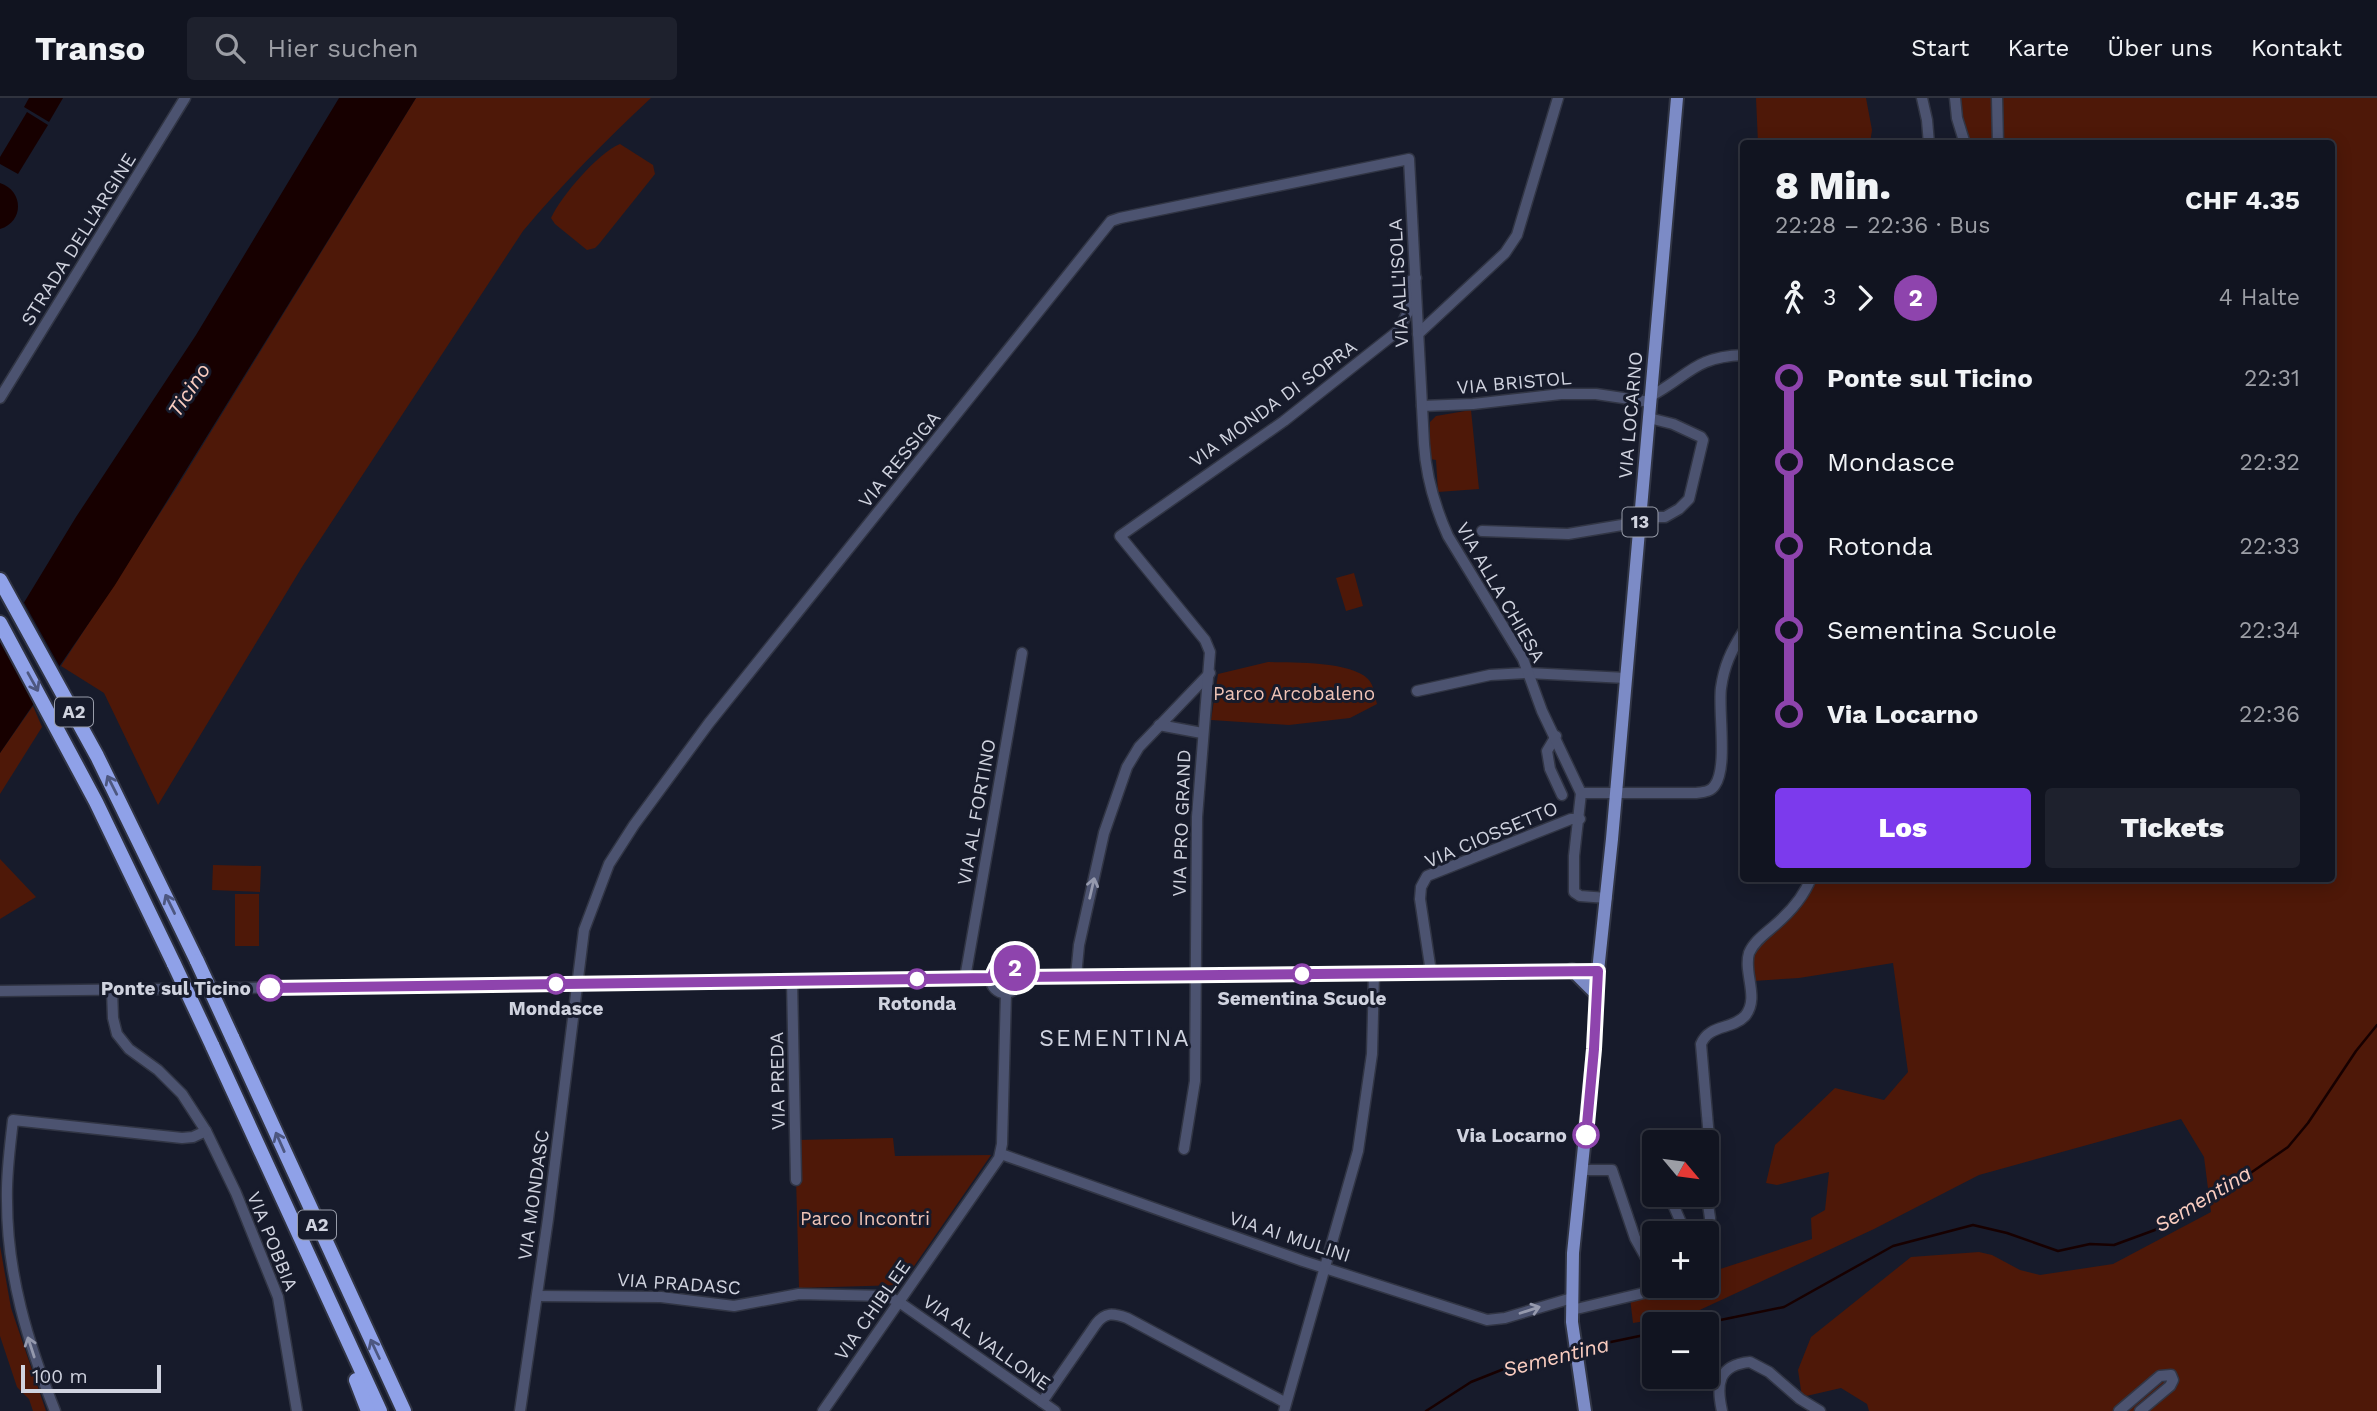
<!DOCTYPE html>
<html lang="de">
<meta charset="utf-8">
<style>
:root{--surface:#111420;--page:#1e212d;--text:#f1f3f6;--muted:#9c9ea5;--line:#30333e;--accent:#7c3aed}
body{margin:0;font-family:"Work Sans",sans-serif;background:var(--page);color:var(--text);height:100vh;display:flex;flex-direction:column;font-size:26px;white-space:nowrap}
*{box-sizing:border-box;margin:0}
p{font-size:23px;color:var(--muted)}
.icon{flex:none;width:38px;height:38px;fill:none;stroke:currentColor;stroke-width:2;stroke-linecap:round;stroke-linejoin:round}
.map{position:relative;flex:1;overflow:hidden}
.drawer{position:absolute;left:1740px;top:42px;width:595px;height:742px;display:flex;flex-direction:column;background:var(--surface);border-radius:7px;box-shadow:0 4px 18px #0003,0 0 0 2px var(--line)}
.drawer>*{flex:none}
.badge{padding:0 14px;border-radius:23px;font-size:24px;line-height:46px}
.needle{width:46px;rotate:119deg}
.tools{position:absolute;left:1642px;top:1032px;display:grid;gap:14px}
.tools a{display:grid;place-items:center;width:77px;height:77px;border-radius:7px;background:var(--surface);box-shadow:0 4px 18px #0003,0 0 0 2px var(--line);font-size:35px}
.scale{position:absolute;left:21px;bottom:18px;width:140px;box-sizing:border-box;padding-left:7px;border:4px solid #d0d3df;border-top:0;font-size:19px;line-height:24px;white-space:nowrap;color:#d0d3df;-webkit-text-stroke:5px #171b2b;paint-order:stroke}
.map>.badge{position:absolute;translate:-50% -50%;box-shadow:0 0 0 4px #fff}
.legs{display:flex;align-items:center;gap:10px;height:77px;padding:0 35px;font-size:23px}
.legs p{margin-inline-start:auto}
.overview{display:flex;align-items:center;justify-content:space-between;height:119px;padding:0 35px}
h1{font-size:38px;font-weight:800;line-height:52px}
.primary-button{display:flex;gap:14px;margin-top:auto;padding:14px 35px}
.primary-button a{flex:1;height:80px;border-radius:7px;background:var(--accent);color:#fff;font-size:28px;font-weight:800;line-height:80px;text-align:center}
.primary-button a+a{background:var(--page);color:var(--text)}
ul{padding:0 35px;list-style:none}
li{display:flex;align-items:center;gap:24px;height:84px;font-size:26px}
li i{display:grid;place-items:center;width:10px;height:100%;margin:0 9px;background:currentColor}
li i::after{content:'';width:18px;height:18px;margin:-9px;border:5px solid;border-radius:50%;background:var(--surface)}
li p{margin-inline-start:auto}
li:first-child i{background:linear-gradient(#0000 50%,currentColor 0)}
li:last-child i{background:linear-gradient(currentColor 50%,#0000 0)}
header{display:flex;align-items:center;gap:42px;box-sizing:border-box;height:98px;padding:0 35px;background:var(--surface);border-bottom:2px solid var(--line)}
header strong{font-size:33px}
nav{display:flex;gap:38px;margin-inline-start:auto;font-size:24px}
.search{width:490px;height:63px;background:var(--page);display:flex;align-items:center;gap:18px;box-sizing:border-box;padding:0 24px;border-radius:7px;color:var(--muted);font-size:26px}
.map>svg:first-child{display:block}
.green{fill:#4e1808}
.water{fill:#170000}
.pier{fill:#171b2b}
.lines{fill:none;stroke-linecap:round;stroke-linejoin:round}
.stream{stroke:#170000;stroke-width:2.5}
.minor-casing{stroke:#313544;stroke-width:13}
.major-casing{stroke:#313544;stroke-width:16}
.highway-casing{stroke:#313544;stroke-width:18}
.minor{stroke:#4c5370;stroke-width:10}
.major{stroke:#7c8bc6;stroke-width:12}
.highway{stroke:#8fa1e8;stroke-width:14}
.highway-bridge-casing{stroke:#313544;stroke-width:18;stroke-linecap:butt}
.highway-bridge{stroke:#8fa1e8;stroke-width:14}
.oneway{stroke:#4d5780}
.oneway2{stroke:#9599ad}
.line-1-casing{stroke:#fff;stroke-width:16}
.line-1{stroke:#8e44ad;stroke-width:10}
.stop-1-dot{fill:#fff;stroke:#8e44ad;stroke-width:3.5}
.labels{text-anchor:middle;stroke-width:6;stroke-linejoin:round;paint-order:stroke}
.shield{fill:#171b2b;stroke:#989ca9;stroke-width:2}
.shield-label{font-size:18px;font-weight:bold;fill:#d0d3df}
.street-label{font-size:19px;fill:#d0d3df;stroke:#171b2b}
.park-label{font-size:19px;fill:#f0c4b7;stroke:#171b2b}
.stop-label{font-size:19px;font-weight:bold;fill:#d0d3df;stroke:#171b2b}
.water-label{font-size:21px;font-style:italic;fill:#facdc0;stroke:#171b2b}
.quarter-label{font-size:23px;letter-spacing:2px;fill:#d0d3df;stroke:#171b2b}
</style>
<header>
<strong>Transo</strong>
<div class="search"><svg class="icon" aria-label="search" viewBox="0 0 24 24"><circle cx="10" cy="10" r="6"/><path d="M15 15l6 6"/></svg>Hier suchen</div>
<nav><a>Start</a><a>Karte</a><a>Über uns</a><a>Kontakt</a></nav>
</header>
<div class="map">
<svg width="2377" height="1313" viewBox="0 0 2377 1313">
<rect width="100%" height="100%" fill="#171b2b"/>
<g class="green">
<path d="M416 0H651C606 42 563 85 523 133L302 469 158 707 104 595 61 568 177 389Z"/>
<path d="M1756 0H1866L1872 32 1870 45H1758Z"/>
<path d="M1960 0H2377V1313H1869L1867 1306 1841 1290 1802 1299 1798 1272 1811 1239 1911 1159 1979 1154 1992 1157 2020 1172 2040 1177 2113 1166 2211 1114 2204 1059 2181 1021 1979 1077 1874 1131 1691 1216 1633 1225 1630 1200 1673 1188H1706L1708 1175 1812 1141 1811 1120 1825 1112 1829 1074 1777 1087 1766 1085 1775 1047 1835 990 1884 1002 1908 974 1893 865 1799 880 1753 883 1754 852 1813 781 2331 780V46L1971 45 1961 20Z"/>
<path d="M620 46 653 67 655 76 599 146 595 150 587 152 555 126 551 120C561 98 598 55 620 46Z"/>
<path d="M1471 312 1479 391 1438 394 1436 362 1430 361V324L1436 318Z"/>
<path d="M1354 475 1363 508 1346 513 1336 480Z"/>
<path d="M1268 564C1293 565 1350 563 1368 581 1374 587 1375 598 1377 606L1350 620 1289 627 1211 622 1218 576Z"/>
<path d="M33 608 42 629 0 696V655Z"/>
<path d="M0 761 36 799 0 821Z"/>
<path d="M213 767 261 768 260 794 212 792Z"/>
<rect x="235" y="796" width="24" height="52"/>
<path d="M893 1040 895 1058 991 1057 901 1187 799 1190 795 1042Z"/>
<path d="M0 1148 11 1210 46 1313H33L29 1301 17 1289 0 1238Z"/>
</g>
<g class="water">
<path d="M29 0H63L49 24 24 9Z"/>
<path d="M339 0H416L115 487 0 655V544L76 419 196 237Z"/>
<path d="M27 14 48 27 18 76 0 66V59Z"/>
<path d="M0 85C24 93 24 124 0 131Z"/>
</g>
<path class="pier" d="M22 501 62 573 37 609 0 542V537Z"/>
<g class="lines">
<g class="stream">
<path d="M1696 1227 1784 1209 1893 1148 1973 1127 2007 1135 2058 1153 2090 1146 2114 1147 2163 1129 2226 1092 2288 1049 2308 1025 2356 953 2377 927"/>
<path d="M1582 1250 1654 1235"/>
<path d="M1426 1313 1471 1284 1524 1263 1572 1253"/>
</g>
<defs>
<g id="minor">
<path d="M1922 0 1927 22 1929 46"/>
<path d="M1955 0 1957 20 1965 46"/>
<path d="M1997 0 1998 46"/>
<path d="M1418 236 1505 155 1517 137 1558 0"/>
<path d="M1651 298C1690 277 1694 259 1743 257"/>
<path d="M0 300 185 0"/>
<path d="M1422 308 1473 306 1561 296H1596L1650 304"/>
<path d="M1640 419H1665L1679 411 1689 401 1703 342 1701 339 1673 326 1649 320"/>
<path d="M1482 433 1568 436 1640 424"/>
<path d="M1417 593 1490 577 1528 575 1626 580"/>
<path d="M1159 627 1202 635"/>
<path d="M1556 638 1547 653 1550 671 1562 697"/>
<path d="M1581 695 1574 758V794L1580 798 1607 800"/>
<circle cx="1005" cy="881" r="14"/>
<path d="M1431 874 1420 801 1421 789 1427 778 1571 721H1580"/>
<path d="M1076 878 1079 847 1104 735 1127 669 1139 649 1210 575"/>
<path d="M1020 879 1598 873"/>
<path d="M965 880 1022 555"/>
<path d="M792 882 796 1082"/>
<path d="M112 892 113 920 117 936 129 951 158 972 182 996 206 1033 236 1095 278 1199 297 1313"/>
<path d="M0 893 991 880"/>
<path d="M1184 1051 1195 983 1197 719 1210 554 1205 542 1120 438 1284 323 1398 233 1408 214 1410 183 1416 180"/>
<path d="M1001 1056 1303 1163 1487 1222 1505 1220 1572 1200"/>
<path d="M1582 1072H1612L1635 1140 1654 1174"/>
<path d="M1706 1081 1710 1052 1701 946C1709 926 1732 932 1745 918 1760 900 1743 875 1749 855 1754 843 1766 835 1775 827 1789 815 1804 798 1811 780"/>
<path d="M1706 1092 1710 1120 1706 1174"/>
<path d="M1669 1097 1686 1136"/>
<path d="M537 1198 661 1199 734 1208 799 1196 887 1198 899 1204 1055 1313"/>
<path d="M1572 1212 1673 1188"/>
<path d="M1042 1304 1096 1226C1105 1214 1113 1215 1127 1220L1286 1305"/>
<path d="M55 1313C28 1245 7 1177 7 1103 6 1076 10 1049 13 1022L182 1040 193 1039 206 1033"/>
<path d="M520 1313 548 1121 584 832 609 766 634 727 709 625 1111 123 1120 120 1409 61 1424 346C1426 378 1435 409 1448 438L1523 561 1542 613 1581 695H1695C1703 694 1711 694 1715 687 1728 669 1718 612 1721 590 1724 568 1731 553 1743 534"/>
<path d="M823 1313 999 1060 1002 1046 1006 895"/>
<path d="M1284 1313 1358 1053 1372 956 1374 875"/>
<path d="M1722 1313C1716 1286 1718 1267 1750 1264L1769 1274 1800 1301 1820 1313"/>
<path d="M2119 1313 2160 1278 2171 1277 2173 1282 2170 1288 2140 1313"/>
</g>
<g id="major">
<path d="M1572 872 1597 897"/>
<path d="M1585 1313 1572 1224 1573 1155 1594 951 1598 873 1612 741 1677 0"/>
</g>
<g id="highway">
<path d="M0 482 97 658 197 863"/>
<path d="M0 525 96 704 174 866"/>
<path d="M232 939 404 1313"/>
<path d="M212 947 380 1313"/>
<path d="M356 1282 368 1313"/>
</g>
</defs>
<use href="#minor" class="minor-casing"/>
<use href="#major" class="major-casing"/>
<use href="#highway" class="highway-casing"/>
<use href="#minor" class="minor"/>
<use href="#major" class="major"/>
<use href="#highway" class="highway"/>
<defs>
<g id="highway-bridge">
<path d="M197 863 232 939"/>
<path d="M174 866 212 947"/>
</g>
</defs>
<use href="#highway-bridge" class="highway-bridge-casing"/>
<use href="#highway-bridge" class="highway-bridge"/>
</g>
<defs><path id="oneway-shaft" d="M-6 0H5M1.5-3L5.5 0L1.5 3" fill="none" stroke-width="1.6" stroke-linecap="round" stroke-linejoin="round" transform="scale(1.75)"/></defs>
<g class="oneway">
<use href="#oneway-shaft" transform="translate(33 584) rotate(61)"/>
<use href="#oneway-shaft" transform="translate(112 687) rotate(-117)"/>
<use href="#oneway-shaft" transform="translate(170 806) rotate(-116)"/>
<use href="#oneway-shaft" transform="translate(280 1044) rotate(-114)"/>
<use href="#oneway-shaft" transform="translate(375 1251) rotate(-115)"/>
</g>
<g class="oneway2">
<use href="#oneway-shaft" transform="translate(1092 790) rotate(-77)"/>
<use href="#oneway-shaft" transform="translate(1530 1212) rotate(-18)"/>
<use href="#oneway-shaft" transform="translate(31 1249) rotate(-108)"/>
</g>
<g class="lines">
<defs>
<path id="line-1" d="M270 890 991 880 996 869 1004 866 1016 870 1020 879 1598 873 1594 951 1586 1037"/>
</defs>
<use href="#line-1" class="line-1-casing"/>
<use href="#line-1" class="line-1"/>
</g>
<g class="stop-1-dot">
<circle cx="1302" cy="876" r="9"/>
<circle cx="917" cy="881" r="9"/>
<circle cx="556" cy="886" r="9"/>
<circle cx="270" cy="890" r="12"/>
<circle cx="1586" cy="1037" r="12"/>
</g>
<g class="labels">
<g class="shield">
<rect x="1622.5" y="409.5" width="35" height="29" rx="5"/>
<rect x="55" y="599.5" width="38" height="29" rx="5"/>
<rect x="298" y="1112.5" width="38" height="29" rx="5"/>
</g>
<g class="shield-label">
<text x="1640" y="430">13</text>
<text x="74" y="620">A2</text>
<text x="317" y="1133">A2</text>
</g>
<g class="street-label">
<text transform="translate(78 141) rotate(-58)" y="7">STRADA DELL'ARGINE</text>
<text transform="translate(1398 185) rotate(-93)" y="7">VIA ALL'ISOLA</text>
<text transform="translate(1514 284) rotate(-5)" y="7">VIA BRISTOL</text>
<text transform="translate(1273 305) rotate(-36)" y="7">VIA MONDA DI SOPRA</text>
<text transform="translate(1630 317) rotate(-85)" y="7">VIA LOCARNO</text>
<text transform="translate(899 361) rotate(-51)" y="7">VIA RESSIGA</text>
<text transform="translate(1501 494) rotate(60)" y="7">VIA ALLA CHIESA</text>
<text transform="translate(976 714) rotate(-80)" y="7">VIA AL FORTINO</text>
<text transform="translate(1181 725) rotate(-88)" y="7">VIA PRO GRAND</text>
<text transform="translate(1491 736) rotate(-23)" y="7">VIA CIOSSETTO</text>
<text transform="translate(777 983) rotate(-91)" y="7">VIA PREDA</text>
<text transform="translate(533 1097) rotate(-82)" y="7">VIA MONDASC</text>
<text transform="translate(1290 1138) rotate(18)" y="7">VIA AI MULINI</text>
<text transform="translate(273 1143) rotate(68)" y="7">VIA POBBIA</text>
<text transform="translate(679 1185) rotate(4)" y="7">VIA PRADASC</text>
<text transform="translate(872 1212) rotate(-55)" y="7">VIA CHIBLEE</text>
<text transform="translate(987 1244) rotate(35)" y="7">VIA AL VALLONE</text>
</g>
<g class="park-label">
<text x="1294" y="602">Parco Arcobaleno</text>
<text x="865" y="1127">Parco Incontri</text>
</g>
<g class="stop-label">
<text x="251" y="897" text-anchor="end">Ponte sul Ticino</text>
<text x="1302" y="907">Sementina Scuole</text>
<text x="917" y="912">Rotonda</text>
<text x="556" y="917">Mondasce</text>
<text x="1567" y="1044" text-anchor="end">Via Locarno</text>
</g>
<g class="water-label">
<text transform="translate(189 292) rotate(-57)" y="7">Ticino</text>
<text transform="translate(2203 1101) rotate(-31)" y="7">Sementina</text>
<text transform="translate(1556 1259) rotate(-14)" y="7">Sementina</text>
</g>
<g class="quarter-label">
<text x="1115" y="948">SEMENTINA</text>
</g>
</g>
</svg>
<div class="tools">
<a><svg class="needle" viewBox="-14 -14 28 28"><path d="M0-13l5 13h-10z" fill="#e53935"/><path d="M0 13l5-13h-10z" fill="#9c9ea5"/></svg></a>
<a>+</a>
<a>−</a>
</div>
<div class="scale">100 m</div>
<b class="badge" style="left:1015px;top:870px;background:#8e44ad;color:#fff">2</b>
<section class="drawer">
<div class="overview"><div><h1>8 Min.</h1><p>22:28 – 22:36 · Bus</p></div><b>CHF 4.35</b></div>
<div class="legs"><svg class="icon" aria-label="walk" viewBox="0 0 24 24"><circle cx="13" cy="4" r="2"/><path d="M13 8l-2 6 4 7M11 14l-3 7M7 12l3-4h3l4 4"/></svg>3<svg class="icon" aria-label="forward" viewBox="0 0 24 24"><path d="M9 5l7 7-7 7"/></svg><b class="badge" style="background:#8e44ad;color:#fff">2</b><p>4 Halte</p></div>
<ul>
<li><i style="color:#8e44ad"></i><b>Ponte sul Ticino</b><p>22:31</p></li>
<li><i style="color:#8e44ad"></i><span>Mondasce</span><p>22:32</p></li>
<li><i style="color:#8e44ad"></i><span>Rotonda</span><p>22:33</p></li>
<li><i style="color:#8e44ad"></i><span>Sementina Scuole</span><p>22:34</p></li>
<li><i style="color:#8e44ad"></i><b>Via Locarno</b><p>22:36</p></li>
</ul>
<div class="primary-button"><a>Los</a><a>Tickets</a></div>
</section>
</div>
